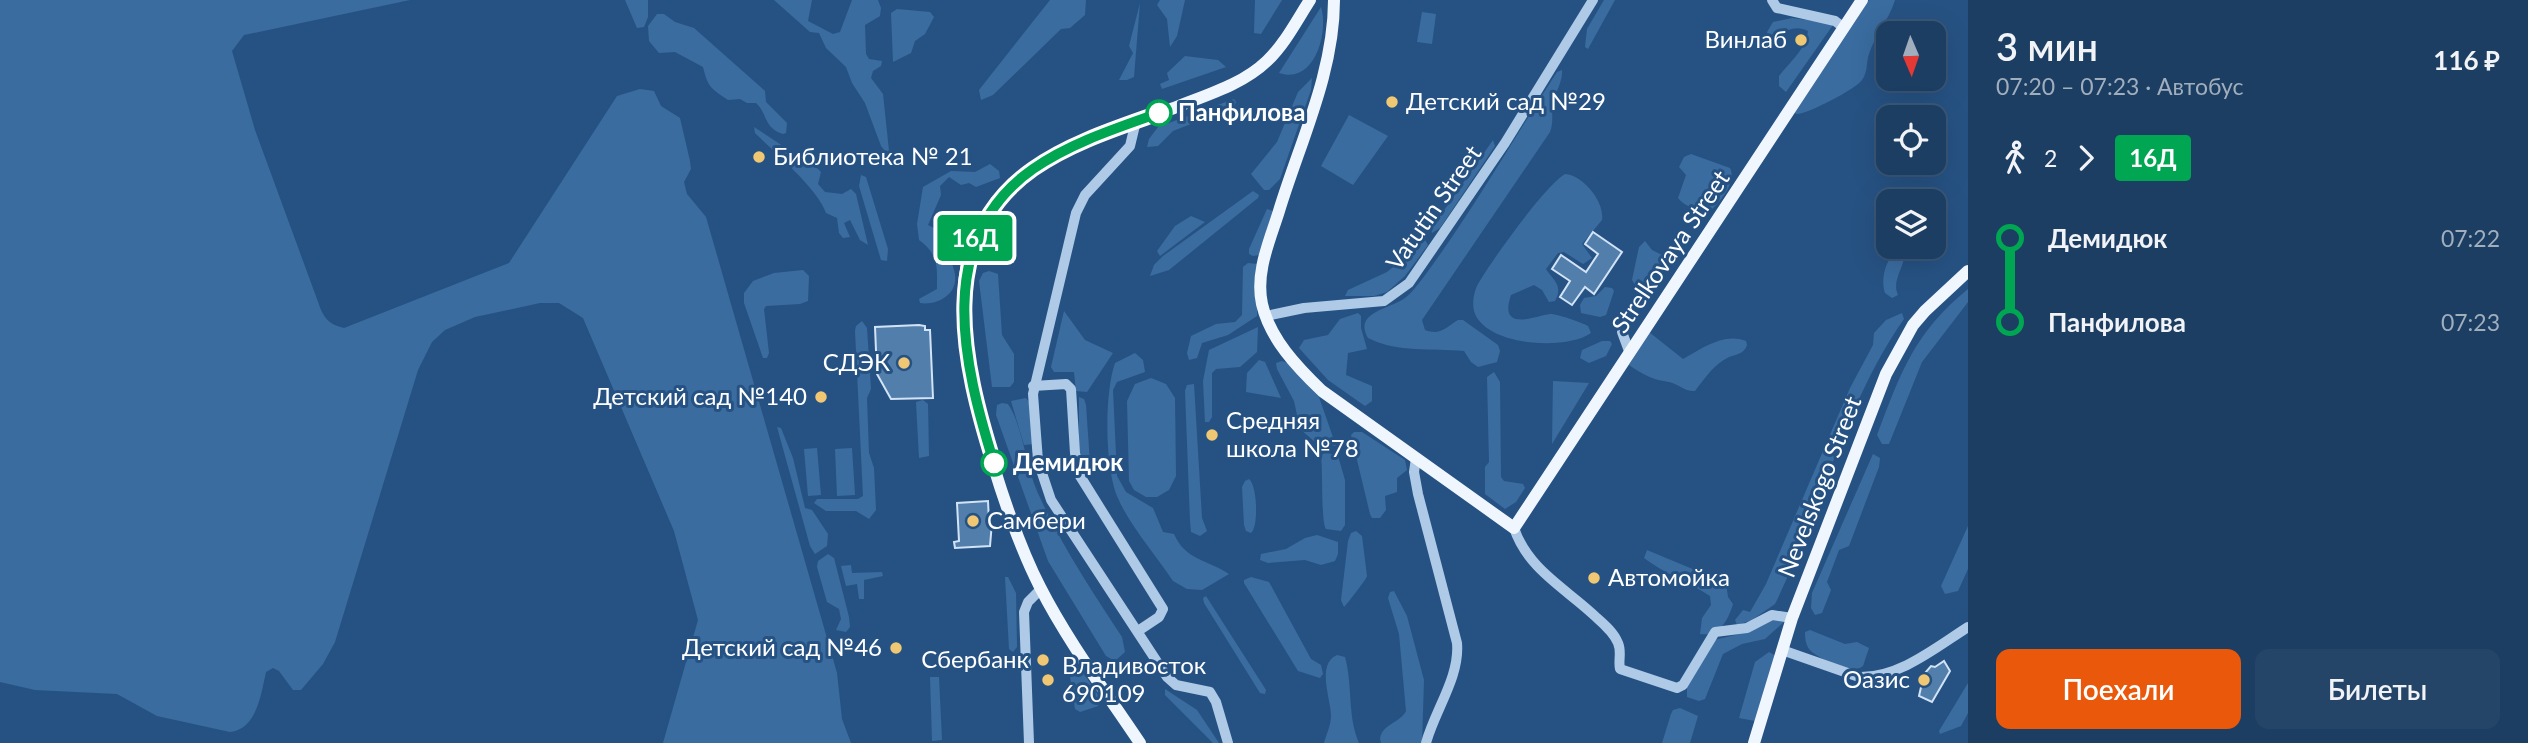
<!DOCTYPE html>
<html lang="ru">
<meta charset="utf-8">
<style>
:root{--surface:#1c3e62;--page:#254568;--text:#f1f3f6;--muted:#a0aebe;--line:#3a5777;--accent:#ea580c}
body{margin:0;font-family:Lato,sans-serif;background:var(--page);color:var(--text);height:100vh;display:flex;flex-direction:column;font-size:26px;white-space:nowrap}
*{box-sizing:border-box;margin:0}
p{font-size:23px;color:var(--muted)}
.icon{flex:none;width:38px;height:38px;fill:none;stroke:currentColor;stroke-width:2;stroke-linecap:round;stroke-linejoin:round}
.map{position:relative;flex:1;overflow:hidden}
.panel{display:flex;flex-direction:column;background:var(--surface);width:560px}
.panel>*{flex:none}
.badge{padding:0 14px;border-radius:5px;font-size:24px;line-height:46px}
.needle{width:46px;rotate:178deg}
.controls{position:absolute;left:1876px;top:21px;display:grid;gap:14px}
.controls a{display:grid;place-items:center;width:70px;height:70px;border-radius:14px;background:var(--surface);box-shadow:0 7px 28px #0002,0 0 0 2px var(--line);font-size:35px}
.map>.badge{position:absolute;translate:-50% -50%;box-shadow:0 0 0 4px #fff}
.legs{display:flex;align-items:center;gap:10px;height:77px;padding:0 28px;font-size:23px}
.legs p{margin-inline-start:auto}
.summary{display:flex;align-items:center;justify-content:space-between;height:119px;padding:0 28px}
h1{font-size:38px;font-weight:600;line-height:52px}
.button{display:flex;gap:14px;margin-top:auto;padding:14px 28px}
.button a{flex:1;height:80px;border-radius:14px;background:var(--accent);color:#fff;font-size:28px;font-weight:600;line-height:80px;text-align:center}
.button a+a{background:var(--page);color:var(--text)}
ul{padding:0 28px;list-style:none}
li{display:flex;align-items:center;gap:24px;height:84px;font-size:26px}
li i{display:grid;place-items:center;width:10px;height:100%;margin:0 9px;background:currentColor}
li i::after{content:'';width:18px;height:18px;margin:-9px;border:5px solid;border-radius:50%;background:var(--surface)}
li p{margin-inline-start:auto}
li:first-child i{background:linear-gradient(#0000 50%,currentColor 0)}
li:last-child i{background:linear-gradient(currentColor 50%,#0000 0)}
main{display:flex;flex:1;min-height:0}
.map>svg:first-child{display:block}
.green{fill:#3a6ca0}
.building{fill:#527eac;stroke:#d2e3f6;stroke-width:2}
.lines{fill:none;stroke-linecap:round;stroke-linejoin:round}
.minor{stroke:#aecae7;stroke-width:10}
.major{stroke:#f0f6fd;stroke-width:12}
.line-1-casing{stroke:#fff;stroke-width:16}
.line-1{stroke:#00a651;stroke-width:10}
.poi-dot{fill:#f0c773;stroke:#265283;stroke-width:2.5}
.stop-1-dot{fill:#fff;stroke:#00a651;stroke-width:3.5}
.labels{text-anchor:middle;stroke-width:6;stroke-linejoin:round;paint-order:stroke}
.poi-label{font-size:24px;fill:#fff;stroke:#265283;text-anchor:end}
.stop-label{font-size:24px;font-weight:bold;fill:#fff;stroke:#265283;text-anchor:start}
.street-label{font-size:24px;fill:#fff;stroke:#265283}
</style>
<main>
<div class="map">
<svg width="1968" height="743" viewBox="0 0 1968 743">
<rect width="100%" height="100%" fill="#265283"/>
<g class="green">
<path d="M0 0H410L244 35 232 51 255 130 321 310C326 321 332 325 344 328L509 263 617 96 640 89 654 91 661 106 680 118 690 161 691 169 684 182 687 194 706 217 837 673 842 719 851 743H663L698 620 674 531 583 318 559 303H540L475 317 445 330 432 342 418 370 335 642 323 664 301 690H293L279 671 273 668 266 672C261 694 257 729 230 732L157 716 117 694 35 690 0 682Z"/>
<path d="M625 0H648V17L644 27 637 28Z"/>
<path d="M774 0H812L808 21 833 34 840 32 852 0H878L881 8 880 16 865 25 866 54 869 59 882 61 881 66 873 71 871 78 883 94 889 151H885L881 146 865 103 852 83 846 67 826 48 819 33 810 32Z"/>
<path d="M1050 0H1086L1085 15 1070 28 1061 29 993 95 981 100 979 90Z"/>
<path d="M1160 0H1185L1177 36 1170 47 1167 19 1157 5Z"/>
<path d="M1255 0H1282L1261 34 1254 33Z"/>
<path d="M1604 0H1615L1588 49 1585 47 1587 29Z"/>
<path d="M1869 0H1895C1889 20 1875 35 1869 54 1866 63 1868 72 1862 80 1856 89 1806 115 1796 114L1794 111Z"/>
<path d="M1140 3 1134 77 1127 80H1119L1133 53 1129 46Z"/>
<path d="M1321 7C1329 33 1314 85 1279 73Z"/>
<path d="M897 9 930 12 934 17 925 34 915 41 911 53 893 62 891 13Z"/>
<path d="M1422 12 1436 14 1432 44 1417 42Z"/>
<path d="M657 14H664L675 22 694 28 765 91 766 102 787 123 786 133 783 134C763 127 768 114 756 103H747L740 99 728 100C710 88 708 87 703 67L675 52 659 53 649 41 648 26Z"/>
<path d="M1792 18 1832 23 1833 25 1786 92 1779 86V76C1790 62 1806 49 1808 31 1796 25 1786 30 1775 38L1768 36 1767 32 1773 22Z"/>
<path d="M1185 56 1218 60 1226 67 1162 89 1160 84 1169 80 1167 73Z"/>
<path d="M1562 70C1563 82 1555 92 1553 104 1551 114 1554 122 1550 132L1422 320 1425 330C1441 336 1446 327 1458 320H1463L1498 345 1500 351 1497 362 1478 367 1471 362 1464 351C1433 348 1397 353 1368 338 1353 312 1390 309 1405 298 1412 293 1417 285 1423 278 1472 212 1512 141 1557 72Z"/>
<path d="M1312 78 1311 90 1280 179 1269 190H1264L1251 174 1277 142 1298 92Z"/>
<path d="M1234 99 1236 102 1234 107 1173 131 1158 146 1147 147 1149 139 1158 127Z"/>
<path d="M1349 115 1388 136 1353 185 1321 166Z"/>
<path d="M754 127 818 169 821 172 818 184 825 192 842 194 851 189 856 194 868 245 860 240 850 220 844 223 850 237 843 238 839 233 837 218 826 213C818 189 774 152 755 133Z"/>
<path d="M1493 140 1495 146 1440 228 1432 233 1431 229Z"/>
<path d="M1691 154 1730 168C1737 181 1721 201 1711 210 1700 212 1685 207 1678 198L1686 175 1679 167 1684 157Z"/>
<path d="M990 164 999 171 1000 178 976 187 969 183 961 185 949 177 940 186 941 195 928 225 942 232C944 247 950 256 954 270 961 293 938 306 920 303L919 299 937 289C937 266 939 255 919 240L917 224 923 187 951 171 975 172Z"/>
<path d="M1565 174C1583 175 1605 202 1602 220L1582 244 1592 258 1583 264 1564 252 1558 253 1546 269C1552 279 1564 285 1555 301L1549 302 1542 290 1534 285 1511 295C1498 333 1535 316 1550 314 1557 314 1581 322 1588 326L1591 333C1566 351 1484 346 1474 311 1472 303 1474 291 1478 284 1492 260 1544 187 1565 174Z"/>
<path d="M861 175 866 177 888 249 887 261 881 260 859 186Z"/>
<path d="M1253 191 1259 195 1258 198 1169 270 1150 276 1154 265 1163 256Z"/>
<path d="M1267 209 1273 211 1259 255 1253 256 1249 254V249Z"/>
<path d="M1191 216 1205 222 1160 256 1157 251 1175 226Z"/>
<path d="M1425 240 1428 245 1405 276 1387 292 1374 296H1345L1348 290 1387 272Z"/>
<path d="M1645 241 1652 250 1664 256 1662 263 1640 293 1632 280 1639 247Z"/>
<path d="M1902 248C1910 263 1890 278 1898 295L1892 298 1885 293C1880 278 1886 255 1902 248Z"/>
<path d="M1248 263 1258 264 1257 316 1228 335 1202 343 1197 358 1189 360 1187 353 1191 336 1216 324 1235 322 1242 315 1243 267Z"/>
<path d="M803 270 809 276 808 301 800 304 766 306 764 309 769 353 767 358H763L744 303V293L753 281 774 273Z"/>
<path d="M989 271 998 274 1002 335 1014 354V382L1010 387H992L979 281 983 273Z"/>
<path d="M1605 287 1612 288 1614 291 1606 315 1600 317 1581 313 1580 305 1584 298 1596 296Z"/>
<path d="M1968 289V302L1922 362 1889 444H1882L1877 435C1901 372 1914 333 1968 289Z"/>
<path d="M1064 311 1085 340 1113 353 1087 392 1076 391 1074 372H1054L1051 367Z"/>
<path d="M1358 313 1361 316V328L1367 349 1348 353 1346 375 1372 386V401L1365 406 1328 380 1299 348 1304 340 1328 335 1340 319Z"/>
<path d="M1902 313 1904 319C1844 404 1821 511 1775 604L1752 620 1737 625 1735 620 1743 610 1750 612 1766 584 1850 388 1873 345 1874 333 1886 320Z"/>
<path d="M862 321 867 328 871 389 867 398 869 453 874 468 876 510 869 519 856 511H826L814 503 817 499H858L863 496 855 331 856 326Z"/>
<path d="M1258 327 1257 352 1240 367 1216 369 1212 373V417L1209 422H1205L1203 381 1209 350Z"/>
<path d="M1649 332 1683 359C1701 349 1724 332 1746 341L1747 345C1744 354 1737 354 1729 357 1714 364 1705 378 1695 391 1685 392 1679 384 1669 382 1654 380 1643 375 1629 365Z"/>
<path d="M1602 341H1610L1612 344 1606 356 1589 363 1580 358 1582 350Z"/>
<path d="M1135 353 1143 360 1145 372 1117 382 1113 390 1117 476 1126 492 1153 508 1163 532 1174 534C1185 560 1208 560 1229 574L1202 590 1187 589 1173 581C1156 555 1129 525 1117 496 1105 466 1104 395 1115 363Z"/>
<path d="M1259 360 1265 362 1281 398 1246 392 1247 373Z"/>
<path d="M1282 361 1288 363 1319 397 1336 446 1315 442 1300 429 1294 401 1277 369 1276 363Z"/>
<path d="M1494 372 1500 382 1501 477 1504 481 1523 484 1525 488 1516 502 1505 509 1485 494V467L1489 462 1487 377Z"/>
<path d="M1151 378 1166 384 1175 398 1176 476 1169 490 1157 497H1146L1134 490 1129 481 1127 401 1135 384Z"/>
<path d="M1553 381 1589 383 1552 444Z"/>
<path d="M1194 384 1202 518 1207 531 1200 536 1191 532 1190 521 1185 391 1187 385Z"/>
<path d="M1079 397 1084 399 1086 405 1090 463 1084 476 1079 451Z"/>
<path d="M1026 398 1031 405 1034 444 1024 445 1011 401Z"/>
<path d="M923 400 928 404 929 456 919 458 916 402Z"/>
<path d="M1002 403 1008 404C1022 424 1026 466 1037 491 1060 543 1091 590 1122 637L1125 652 1115 661 1106 656 1048 561 996 415 997 405Z"/>
<path d="M777 427 781 428 793 458 805 508 812 510 828 534 827 546 815 554 810 546Z"/>
<path d="M1354 432H1362L1405 460 1407 470 1397 478V492L1385 496 1386 510 1380 518H1372L1370 514 1351 435Z"/>
<path d="M817 448 821 495 808 496 804 449Z"/>
<path d="M852 448 855 495 837 496 835 449Z"/>
<path d="M1325 452 1338 456 1345 480V525L1341 531 1326 529C1321 523 1323 471 1321 456Z"/>
<path d="M1873 454 1880 458 1879 467 1849 546 1839 550 1827 582 1831 590 1822 613 1815 615 1811 608 1812 593Z"/>
<path d="M1249 479C1257 485 1259 526 1251 533L1246 531 1244 525 1242 487 1245 481Z"/>
<path d="M1968 526V569L1958 591 1945 594 1941 586Z"/>
<path d="M1356 531 1362 536 1367 576C1366 580 1346 605 1344 607L1341 600 1348 541 1351 533Z"/>
<path d="M1317 535 1338 542V554L1335 561 1321 565 1305 560 1268 563 1260 560 1261 554 1286 549 1305 538Z"/>
<path d="M1647 550 1726 583 1728 597 1733 604C1728 621 1719 637 1700 634L1702 618 1711 605 1710 596C1689 582 1663 573 1644 558Z"/>
<path d="M828 554 834 558 849 617 850 627 846 632 836 630 841 619 839 609 827 602 817 567 818 561Z"/>
<path d="M851 565 852 573 882 572 883 576 864 580V599H859L857 584 846 586 841 566Z"/>
<path d="M1005 577H1008L1016 593 1017 647 1013 652 1009 649Z"/>
<path d="M1251 577 1269 582 1311 659 1321 665 1323 674 1320 678 1298 671 1244 583V580Z"/>
<path d="M1394 591 1407 616 1424 680 1422 743H1381L1380 739C1382 724 1400 723 1406 711L1399 634 1388 598 1390 592Z"/>
<path d="M1206 596 1266 690 1265 694 1260 693 1204 603 1203 598Z"/>
<path d="M1772 620 1784 622 1765 639 1742 644 1723 654 1705 699 1699 701 1687 697V687L1714 640 1748 632Z"/>
<path d="M1810 630 1845 644 1857 642 1869 648 1863 666C1853 675 1822 660 1812 652 1806 647 1805 640 1805 632Z"/>
<path d="M1769 652 1776 656 1755 721 1739 718 1755 662Z"/>
<path d="M1337 655 1345 657C1353 686 1347 716 1359 743H1324C1326 735 1331 725 1331 716 1331 699 1316 664 1337 655Z"/>
<path d="M1077 670 1082 671 1100 698 1098 706 1080 712 1075 709 1070 676Z"/>
<path d="M930 677H939L942 740 932 741Z"/>
<path d="M1968 683V713L1961 726 1940 734 1939 731Z"/>
<path d="M1165 689 1197 710 1219 743H1213L1165 695Z"/>
<path d="M1680 708 1698 716 1690 743H1662L1671 714 1673 710Z"/>
</g>
<g class="building">
<path d="M1593 232 1622 252 1594 294 1585 287 1572 305 1560 297 1570 281 1552 269 1561 255 1586 272 1598 254 1585 244Z"/>
<path d="M919 325 925 326V330H930L933 398 891 399 877 374 875 327Z"/>
<path d="M988 501 989 522H992L990 546 955 548 954 542 959 541 957 503Z"/>
<path d="M1944 661 1950 671 1932 702 1919 696 1922 683 1920 679 1931 666 1935 667Z"/>
</g>
<g class="lines">
<g class="minor">
<path d="M1772 0 1777 8 1835 21 1843 27"/>
<path d="M1136 121 1130 146 1085 195 1076 213 1033 394 1038 461 1051 500 1167 677 1176 685 1210 692 1216 702 1228 743"/>
<path d="M1266 316 1304 308 1384 301 1409 283 1505 143 1593 0"/>
<path d="M1622 332 1629 351"/>
<path d="M1033 386 1066 384 1071 389 1075 453 1080 476 1163 609 1159 617 1138 631"/>
<path d="M1416 458 1414 472 1418 494 1457 643C1460 677 1435 710 1426 743"/>
<path d="M1514 528C1528 570 1567 589 1597 618 1605 625 1614 633 1618 643 1622 652 1618 660 1620 669L1677 688 1683 685 1715 632 1747 628 1772 615 1792 618"/>
<path d="M1782 650 1859 677C1899 678 1935 648 1968 627"/>
<path d="M1029 743 1024 612 1028 602 1041 589"/>
</g>
<g class="major">
<path d="M1334 0C1334 73 1300 142 1279 211 1270 240 1255 272 1262 304 1270 339 1297 367 1322 391L1514 528 1862 0"/>
<path d="M1140 743C1106 692 1068 642 1040 587 1003 515 946 334 969 256 980 216 1010 180 1047 160 1087 138 1131 123 1174 108 1206 95 1242 85 1267 61 1285 44 1297 20 1310 0"/>
<path d="M1754 743 1792 618 1886 374 1913 325 1925 311 1968 271"/>
</g>
</g>
<g class="lines">
<defs>
<path id="line-1" d="M994 463C963 364 933 239 1033 169 1070 143 1117 128 1159 113"/>
</defs>
<use href="#line-1" class="line-1-casing"/>
<use href="#line-1" class="line-1"/>
</g>
<g class="poi-dot">
<circle cx="1801" cy="40" r="7"/>
<circle cx="1392" cy="102" r="7"/>
<circle cx="759" cy="157" r="7"/>
<circle cx="904" cy="363" r="7"/>
<circle cx="821" cy="397" r="7"/>
<circle cx="1212" cy="435" r="7"/>
<circle cx="973" cy="521" r="7"/>
<circle cx="1594" cy="578" r="7"/>
<circle cx="896" cy="648" r="7"/>
<circle cx="1043" cy="660" r="7"/>
<circle cx="1048" cy="680" r="7"/>
<circle cx="1924" cy="680" r="7"/>
</g>
<g class="stop-1-dot">
<circle cx="1159" cy="113" r="12"/>
<circle cx="994" cy="463" r="12"/>
</g>
<g class="labels">
<g class="poi-label">
<text x="1787" y="48">Винлаб</text>
<text x="1406" y="110" text-anchor="start">Детский сад №29</text>
<text x="773" y="165" text-anchor="start">Библиотека № 21</text>
<text x="890" y="371">СДЭК</text>
<text x="807" y="405">Детский сад №140</text>
<text x="1226" y="429" text-anchor="start">Средняя<tspan x="1226" dy="28">школа №78</tspan></text>
<text x="987" y="529" text-anchor="start">Самбери</text>
<text x="1608" y="586" text-anchor="start">Автомойка</text>
<text x="882" y="656">Детский сад №46</text>
<text x="1029" y="668">Сбербанк</text>
<text x="1062" y="674" text-anchor="start">Владивосток<tspan x="1062" dy="28">690109</tspan></text>
<text x="1910" y="688">Оазис</text>
</g>
<g class="stop-label">
<text x="1178" y="121">Панфилова</text>
<text x="1013" y="471">Демидюк</text>
</g>
<g class="street-label">
<text transform="translate(1434 208) rotate(-55)" y="8">Vatutin Street</text>
<text transform="translate(1671 252) rotate(-56)" y="8">Strelkovaya Street</text>
<text transform="translate(1820 487) rotate(-69)" y="8">Nevelskogo Street</text>
</g>
</g>
</svg>
<div class="controls">
<a><svg class="needle" viewBox="-14 -14 28 28"><path d="M0-13l5 13h-10z" fill="#e53935"/><path d="M0 13l5-13h-10z" fill="#a0aebe"/></svg></a>
<a><svg class="icon" aria-label="locate" viewBox="0 0 24 24"><circle cx="12" cy="12" r="6"/><path d="M12 2v4M12 18v4M2 12h4M18 12h4"/></svg></a>
<a><svg class="icon" aria-label="layers" viewBox="0 0 24 24"><path d="M12 4l9 5-9 5-9-5zM3 14l9 5 9-5"/></svg></a>
</div>
<b class="badge" style="left:975px;top:238px;background:#00a651;color:#fff">16Д</b>
</div>
<section class="panel">
<div class="summary"><div><h1>3 мин</h1><p>07:20 – 07:23 · Автобус</p></div><b>116 ₽</b></div>
<div class="legs"><svg class="icon" aria-label="walk" viewBox="0 0 24 24"><circle cx="13" cy="4" r="2"/><path d="M13 8l-2 6 4 7M11 14l-3 7M7 12l3-4h3l4 4"/></svg>2<svg class="icon" aria-label="forward" viewBox="0 0 24 24"><path d="M9 5l7 7-7 7"/></svg><b class="badge" style="background:#00a651;color:#fff">16Д</b></div>
<ul>
<li><i style="color:#00a651"></i><b>Демидюк</b><p>07:22</p></li>
<li><i style="color:#00a651"></i><b>Панфилова</b><p>07:23</p></li>
</ul>
<div class="button"><a>Поехали</a><a>Билеты</a></div>
</section>
</main>
